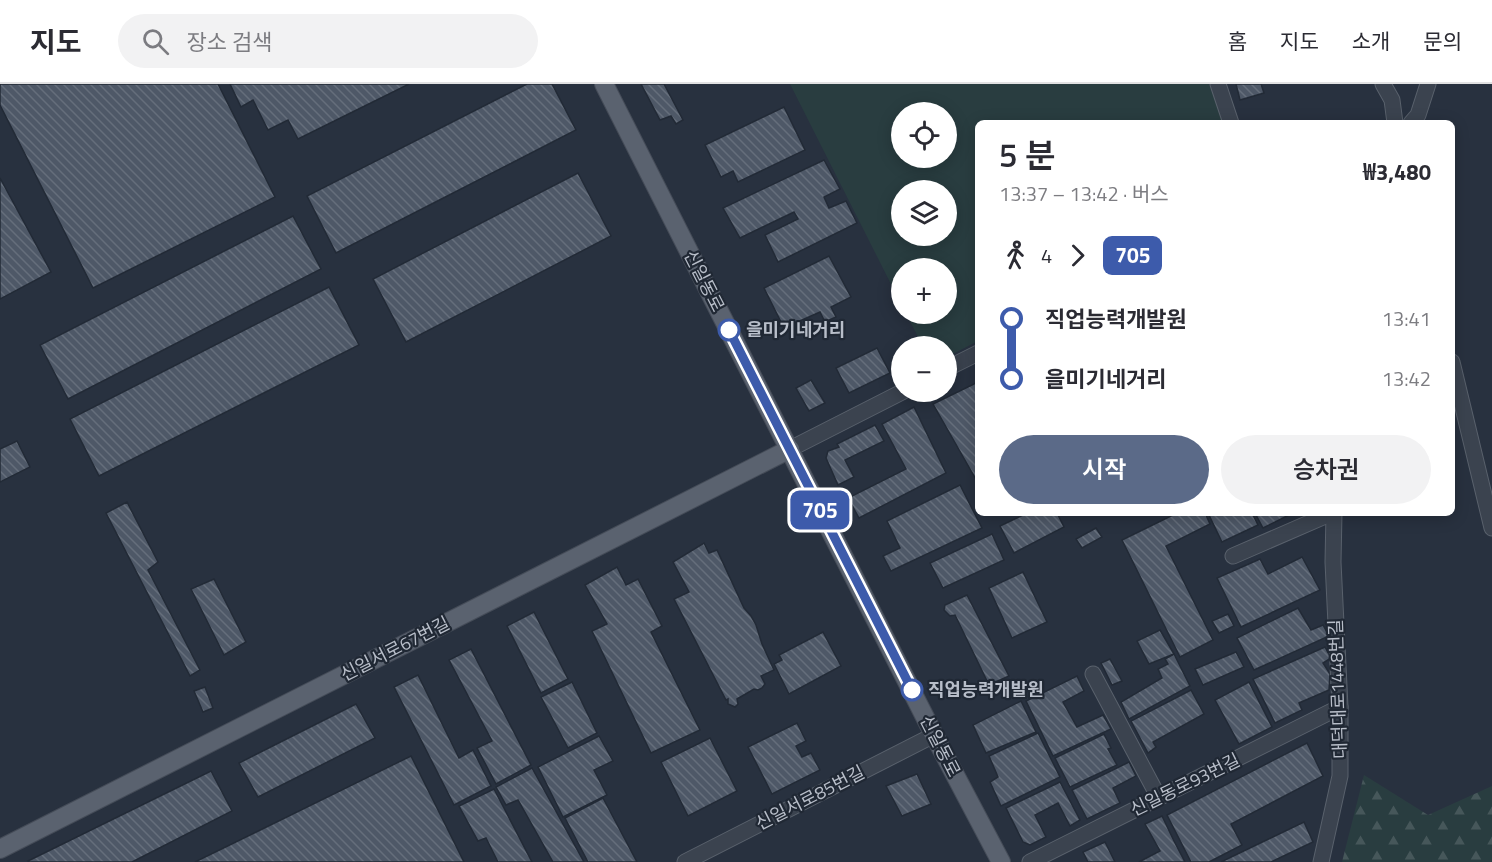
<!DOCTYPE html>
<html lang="ko">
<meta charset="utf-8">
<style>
:root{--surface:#fff;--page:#f2f2f3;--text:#2b2b33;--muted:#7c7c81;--line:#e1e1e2;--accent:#5b6a88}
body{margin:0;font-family:"Titillium Web","Noto Sans KR",sans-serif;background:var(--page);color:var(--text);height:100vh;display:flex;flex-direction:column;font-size:22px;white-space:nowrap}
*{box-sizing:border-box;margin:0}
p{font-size:20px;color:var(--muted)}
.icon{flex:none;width:33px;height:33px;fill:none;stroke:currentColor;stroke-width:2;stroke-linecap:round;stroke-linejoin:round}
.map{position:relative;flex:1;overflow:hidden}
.details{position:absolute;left:975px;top:36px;width:480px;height:396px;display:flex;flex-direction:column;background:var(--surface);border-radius:9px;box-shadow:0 3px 15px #0003}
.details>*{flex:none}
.badge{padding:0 12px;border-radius:9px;font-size:21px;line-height:39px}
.controls{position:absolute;left:891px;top:18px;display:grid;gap:12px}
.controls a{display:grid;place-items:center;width:66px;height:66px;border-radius:50%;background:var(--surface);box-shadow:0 3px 15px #0003;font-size:30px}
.map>.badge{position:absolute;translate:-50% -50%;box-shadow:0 0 0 3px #fff}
.legs{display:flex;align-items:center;gap:9px;height:66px;padding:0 24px;font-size:20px}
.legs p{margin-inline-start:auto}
.headline{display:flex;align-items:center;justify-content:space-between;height:102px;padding:0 24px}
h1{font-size:33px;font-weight:600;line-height:45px}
.action{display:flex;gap:12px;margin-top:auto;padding:12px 24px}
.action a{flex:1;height:69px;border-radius:36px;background:var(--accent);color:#fff;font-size:24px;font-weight:600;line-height:69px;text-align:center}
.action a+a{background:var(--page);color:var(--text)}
ul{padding:0 24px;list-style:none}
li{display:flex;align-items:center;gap:21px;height:60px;font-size:22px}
li i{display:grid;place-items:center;width:9px;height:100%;margin:0 8px;background:currentColor}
li i::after{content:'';width:15px;height:15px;margin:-8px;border:4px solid;border-radius:50%;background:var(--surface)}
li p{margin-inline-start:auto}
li:first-child i{background:linear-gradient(#0000 50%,currentColor 0)}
li:last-child i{background:linear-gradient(currentColor 50%,#0000 0)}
header{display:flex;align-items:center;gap:36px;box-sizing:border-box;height:84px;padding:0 30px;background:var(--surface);border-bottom:2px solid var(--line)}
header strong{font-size:28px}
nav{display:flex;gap:33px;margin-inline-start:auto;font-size:21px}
.search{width:420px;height:54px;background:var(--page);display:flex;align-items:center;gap:15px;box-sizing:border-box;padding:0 21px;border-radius:33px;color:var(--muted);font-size:22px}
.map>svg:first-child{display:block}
.green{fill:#293d40;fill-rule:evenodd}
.forest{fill:url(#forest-firs)}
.building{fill:url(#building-back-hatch);stroke:#222a36;stroke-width:1.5}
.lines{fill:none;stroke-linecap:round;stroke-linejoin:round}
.minor-casing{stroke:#59616c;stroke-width:17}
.major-casing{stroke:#454c58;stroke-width:20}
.minor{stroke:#3b434f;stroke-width:15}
.major{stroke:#5a626f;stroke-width:18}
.line-1-casing{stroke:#fff;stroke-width:14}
.line-1{stroke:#3d5bab;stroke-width:9}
.stop-1-dot{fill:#fff;stroke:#3d5bab;stroke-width:3}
.labels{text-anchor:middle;stroke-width:4.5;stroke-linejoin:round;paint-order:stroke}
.street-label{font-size:18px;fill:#b8bec9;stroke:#202834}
.stop-label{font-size:18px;font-weight:bold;fill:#b8bec9;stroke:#202834;text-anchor:start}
</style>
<header>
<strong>지도</strong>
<div class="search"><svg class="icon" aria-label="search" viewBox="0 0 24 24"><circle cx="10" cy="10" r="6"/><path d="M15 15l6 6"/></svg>장소 검색</div>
<nav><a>홈</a><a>지도</a><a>소개</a><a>문의</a></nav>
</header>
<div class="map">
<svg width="1492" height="778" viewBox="0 0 1492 778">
<defs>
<pattern id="forest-firs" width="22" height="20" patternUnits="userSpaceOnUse" patternTransform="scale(1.5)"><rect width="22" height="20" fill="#293d40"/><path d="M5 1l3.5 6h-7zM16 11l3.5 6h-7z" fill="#46575a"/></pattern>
<pattern id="building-back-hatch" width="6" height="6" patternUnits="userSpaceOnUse" patternTransform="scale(1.5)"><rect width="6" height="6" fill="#4e5867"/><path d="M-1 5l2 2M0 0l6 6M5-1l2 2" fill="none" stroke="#656e7b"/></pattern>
</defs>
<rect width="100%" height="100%" fill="#28313f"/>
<path class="green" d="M790 0H1209L1224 39H978V257L947 273 946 262H923L906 230H946V184H902L901 220ZM902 28H946V74H902ZM902 106H946V152H902Z"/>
<path class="forest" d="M1364 691 1428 731 1492 702V778H1342Z"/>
<g class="building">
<path d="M0 0H218L275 113 93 204 0 21Z"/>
<path d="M230 0H409L298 55 288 36 268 46 253 16 241 23Z"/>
<path d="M527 0H552L576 46 336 169 307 112Z"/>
<path d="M641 0H664L683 36 676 40 671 32 660 36Z"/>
<path d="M1236 0H1261L1264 9 1240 16Z"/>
<path d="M784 23 805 66 738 98 733 87 721 93 705 61Z"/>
<path d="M824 76 840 105 824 113 829 124 846 117 857 139 778 178 765 151 798 135 794 128 740 154 723 124Z"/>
<path d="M578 89 611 152 406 258 373 195Z"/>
<path d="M0 94 51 188 0 215Z"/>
<path d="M293 132 321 185 68 315 40 261Z"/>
<path d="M829 172 851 213 831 223 836 233 825 238 820 228 784 244 764 204Z"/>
<path d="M329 203 359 261 99 392 70 335Z"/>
<path d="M877 264 890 289 849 309 836 284Z"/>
<path d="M811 296 825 319 809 327 796 304Z"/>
<path d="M978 298V399L933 320Z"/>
<path d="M914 323 946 389 859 434 848 414 906 385 882 340Z"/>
<path d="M875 341 884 357 845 376 854 393 838 401 826 374 828 367 839 363 837 360Z"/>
<path d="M17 357 30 383 0 398V365Z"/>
<path d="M960 401 982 444 891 487 883 472 900 464 887 437Z"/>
<path d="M127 418 158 478 148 486 200 586 190 592 106 429Z"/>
<path d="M1027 429H1057L1064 443 1014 469 1000 442Z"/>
<path d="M1177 429H1205L1210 440 1166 462 1213 556 1180 573 1122 456Z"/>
<path d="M1208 429H1252L1258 441 1222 458Z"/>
<path d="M1255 429H1290L1291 430 1263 444Z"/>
<path d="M1096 444 1102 453 1082 464 1076 455Z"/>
<path d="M992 450 1004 476 943 504 930 479Z"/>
<path d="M704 459 709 469 717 466 744 524 751 532 756 541 762 560 774 586 761 592 765 600 762 604 758 606 754 605 737 615 738 620 735 623 728 620V615L726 616 674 515 689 508 673 478Z"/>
<path d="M1302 473 1320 506 1241 543 1217 494 1260 475 1268 490Z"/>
<path d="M617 483 626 501 638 495 662 542 651 548 700 646 651 669 592 547 607 540 585 501Z"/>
<path d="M1023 488 1047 538 1012 554 989 504Z"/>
<path d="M214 495 246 558 224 571 191 505Z"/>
<path d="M967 511 1009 592 989 601 955 531 950 532 944 526 945 521Z"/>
<path d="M1298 524 1311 546 1323 541 1329 552 1254 586 1237 554Z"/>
<path d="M534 528 568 595 541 609 507 542Z"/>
<path d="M1228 530 1234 542 1219 549 1212 537Z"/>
<path d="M1160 546 1174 570 1149 580 1137 557Z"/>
<path d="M823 548 841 582 789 610 774 580 782 576 779 571Z"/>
<path d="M1325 563 1331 574 1323 579 1330 590 1329 606 1299 619 1302 626 1275 639 1253 595Z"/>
<path d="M471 565 531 681 496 700 477 664 492 657 449 576Z"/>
<path d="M1236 568 1244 583 1203 601 1195 585Z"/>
<path d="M1174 570 1190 602 1129 635 1121 618 1162 594 1158 585 1168 580 1165 575Z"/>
<path d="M1110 575 1122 597 1112 601 1101 579Z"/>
<path d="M418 591 459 674 473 666 491 702 454 721 394 603Z"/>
<path d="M1077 592 1084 607 1063 618 1077 643 1103 631 1111 645 1053 672 1026 617Z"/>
<path d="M572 598 597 649 568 664 541 613Z"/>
<path d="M1249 598 1272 643 1239 660 1215 616Z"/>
<path d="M205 603 213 624 203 628 194 607Z"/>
<path d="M1191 606 1204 630 1153 658 1156 663 1148 669 1131 637Z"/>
<path d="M1021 617 1036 648 986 669 973 641Z"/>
<path d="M356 620 375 654 258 713 239 679Z"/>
<path d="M797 639 806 657 796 662 802 673 811 669 820 686 772 710 748 663Z"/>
<path d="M1038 649 1060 693 1001 722 990 698 998 693 989 672Z"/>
<path d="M1104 650 1111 664 1108 665 1117 681 1070 703 1055 674Z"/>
<path d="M599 652 613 677 594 686 607 711 563 733 538 683Z"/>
<path d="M710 654 737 707 688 732 661 678Z"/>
<path d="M1307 659 1323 692 1231 740 1242 761 1209 778H1191L1167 731Z"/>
<path d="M411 672 464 778H195Z"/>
<path d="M1129 678 1136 692 1113 704 1120 719 1087 735 1072 706Z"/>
<path d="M532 684 584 778H553L518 716 506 721 496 703Z"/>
<path d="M211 687 232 727 132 778H29L28 777Z"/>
<path d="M917 690 931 720 902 732 886 702Z"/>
<path d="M1060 698 1080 736 1070 742 1058 719 1035 731 1046 753 1030 761 1023 758 1006 724Z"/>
<path d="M494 705 532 778H498L486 754 478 757 459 722Z"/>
<path d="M603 714 637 778H588L565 734Z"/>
<path d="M1162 732 1174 757 1185 778H1139L1160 767 1145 740Z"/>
<path d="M1304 738 1313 758 1271 778H1221Z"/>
<path d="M1105 758 1115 778H1088L1083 768Z"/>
</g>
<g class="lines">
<defs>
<g id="minor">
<path d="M1218 0 1231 39"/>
<path d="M1383 0 1392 16 1395 39"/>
<path d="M1411 39 1418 31 1428 0"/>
<path d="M1452 278 1492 444"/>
<path d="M946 285 978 269"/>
<path d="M790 365 902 308"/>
<path d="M1233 472 1332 429"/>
<path d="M1093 590 1159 714"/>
<path d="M685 778 934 651"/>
<path d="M1030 778 1340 623"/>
<path d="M1321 778 1340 692V623L1333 478 1334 429"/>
</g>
<g id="major">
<path d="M604 0 934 651 1001 778"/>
<path d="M0 765 790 365"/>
</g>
</defs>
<use href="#minor" class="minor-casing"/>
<use href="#major" class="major-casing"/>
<use href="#minor" class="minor"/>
<use href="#major" class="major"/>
</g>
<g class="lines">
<defs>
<path id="line-1" d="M729 246 912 606"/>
</defs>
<use href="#line-1" class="line-1-casing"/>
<use href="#line-1" class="line-1"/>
</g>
<g class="stop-1-dot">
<circle cx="729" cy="246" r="10"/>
<circle cx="912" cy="606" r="10"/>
</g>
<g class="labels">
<g class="street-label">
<text transform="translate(704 197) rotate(63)" y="6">신일동로</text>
<text transform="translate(395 565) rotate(-27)" y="6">신일서로67번길</text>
<text transform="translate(1338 605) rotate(-92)" y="6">대덕대로1448번길</text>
<text transform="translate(940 662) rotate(63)" y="6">신일동로</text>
<text transform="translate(1185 701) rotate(-26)" y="6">신일동로93번길</text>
<text transform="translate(810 714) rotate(-27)" y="6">신일서로85번길</text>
</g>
<g class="stop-label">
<text x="746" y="252">을미기네거리</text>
<text x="928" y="612">직업능력개발원</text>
</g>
</g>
</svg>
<div class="controls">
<a><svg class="icon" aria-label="locate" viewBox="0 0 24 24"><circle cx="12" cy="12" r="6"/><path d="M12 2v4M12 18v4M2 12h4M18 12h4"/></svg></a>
<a><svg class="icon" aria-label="layers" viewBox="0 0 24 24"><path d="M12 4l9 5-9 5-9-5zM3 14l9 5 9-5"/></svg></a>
<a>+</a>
<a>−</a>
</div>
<b class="badge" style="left:820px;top:426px;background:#3d5bab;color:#fff">705</b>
<section class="details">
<div class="headline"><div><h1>5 분</h1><p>13:37 – 13:42 · 버스</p></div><b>₩3,480</b></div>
<div class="legs"><svg class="icon" aria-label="walk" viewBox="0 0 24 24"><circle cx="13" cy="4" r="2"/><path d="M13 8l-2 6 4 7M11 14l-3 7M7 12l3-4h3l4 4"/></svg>4<svg class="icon" aria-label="forward" viewBox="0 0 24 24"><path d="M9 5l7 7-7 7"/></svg><b class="badge" style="background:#3d5bab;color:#fff">705</b></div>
<ul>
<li><i style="color:#3d5bab"></i><b>직업능력개발원</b><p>13:41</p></li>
<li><i style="color:#3d5bab"></i><b>을미기네거리</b><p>13:42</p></li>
</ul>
<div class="action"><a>시작</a><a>승차권</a></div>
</section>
</div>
